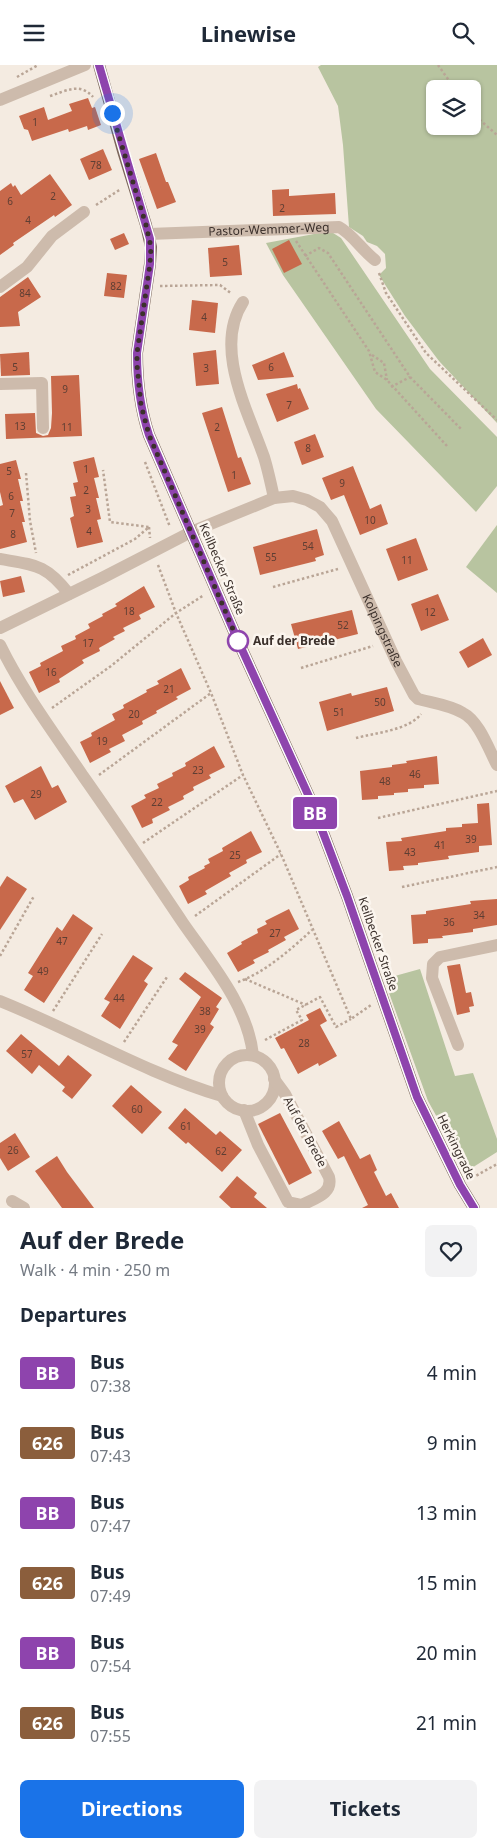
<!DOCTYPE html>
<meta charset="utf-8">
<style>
:root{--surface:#fff;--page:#f2f2f3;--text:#1f2937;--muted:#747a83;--accent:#1a73e8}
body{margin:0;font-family:"Noto Sans",sans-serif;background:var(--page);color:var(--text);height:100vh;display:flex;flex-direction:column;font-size:19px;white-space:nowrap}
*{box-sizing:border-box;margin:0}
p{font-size:16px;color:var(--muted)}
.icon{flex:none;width:28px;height:28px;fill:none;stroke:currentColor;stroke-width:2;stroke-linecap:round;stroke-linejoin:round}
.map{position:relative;height:1143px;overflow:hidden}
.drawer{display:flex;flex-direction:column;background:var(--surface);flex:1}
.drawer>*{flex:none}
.badge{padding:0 10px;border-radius:4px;font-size:18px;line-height:32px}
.buttons{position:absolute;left:426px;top:15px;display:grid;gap:10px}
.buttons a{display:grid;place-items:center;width:55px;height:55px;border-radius:8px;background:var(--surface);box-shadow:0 1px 4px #0004;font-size:25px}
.you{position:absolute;width:25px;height:25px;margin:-12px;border:4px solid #fff;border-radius:50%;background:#1a73e8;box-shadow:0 0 0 8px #1a73e833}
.map>.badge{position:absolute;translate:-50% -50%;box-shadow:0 0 0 2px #fff}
h2{padding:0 20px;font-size:19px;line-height:45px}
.round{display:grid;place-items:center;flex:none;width:52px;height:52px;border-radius:8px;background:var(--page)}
.headline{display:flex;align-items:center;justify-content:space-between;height:85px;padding:0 20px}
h1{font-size:24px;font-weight:700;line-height:38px}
.primary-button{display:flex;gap:10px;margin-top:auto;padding:10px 20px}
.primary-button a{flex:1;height:58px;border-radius:8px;background:var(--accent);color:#fff;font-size:20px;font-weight:700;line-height:58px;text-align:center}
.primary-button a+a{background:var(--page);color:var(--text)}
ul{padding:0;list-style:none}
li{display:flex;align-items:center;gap:15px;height:70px;padding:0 20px}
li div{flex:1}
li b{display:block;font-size:19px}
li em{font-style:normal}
li .badge{min-width:55px;font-weight:700;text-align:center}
header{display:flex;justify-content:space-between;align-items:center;height:65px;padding:0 20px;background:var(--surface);font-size:22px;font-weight:700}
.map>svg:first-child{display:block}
.green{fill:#b8c4a0;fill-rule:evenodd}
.building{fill:#c8694b}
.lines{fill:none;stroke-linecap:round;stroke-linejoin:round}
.path{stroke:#b9a596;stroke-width:2.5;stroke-dasharray:2.5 2.5;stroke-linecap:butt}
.minor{stroke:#cdbbac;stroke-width:12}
.major{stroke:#7d675c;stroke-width:12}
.line-casing{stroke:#fff;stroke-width:11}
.line{stroke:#8e44ad;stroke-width:8}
.walk{stroke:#3b302b;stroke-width:5;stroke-dasharray:0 9}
.stop-dot{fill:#fff;stroke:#8e44ad;stroke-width:2.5}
.labels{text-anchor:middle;stroke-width:5;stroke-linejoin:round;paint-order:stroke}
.number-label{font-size:10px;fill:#5e3e33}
.street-label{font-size:12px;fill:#3b302b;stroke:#fbf5ee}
.stop-label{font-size:12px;font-weight:bold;fill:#3b302b;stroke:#fbf5ee;text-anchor:start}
</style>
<header><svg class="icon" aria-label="menu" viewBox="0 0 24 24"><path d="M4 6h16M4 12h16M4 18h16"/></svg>Linewise<svg class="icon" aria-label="search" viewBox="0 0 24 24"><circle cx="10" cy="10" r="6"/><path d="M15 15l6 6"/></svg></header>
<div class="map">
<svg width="497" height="1143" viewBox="0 0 497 1143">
<rect width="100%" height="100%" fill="#f4ebe1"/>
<g class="green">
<path d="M321 0H497V358L439 296 405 251 379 210 386 203 385 189 377 181 367 177 363 171 349 162 343 80 338 41 318 2ZM435 24H472V61H435Z"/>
<path d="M330 166 341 173 430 304 497 372V421L476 447 376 344 283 210 266 178Z"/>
<path d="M497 460V528L466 502Z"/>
<path d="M420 904 455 1011 473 1008 497 1074V1087L467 1106 428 1036 384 914Z"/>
</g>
<g class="building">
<path d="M88 33 92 43 95 42 101 60 88 65 87 61 69 67 68 64 32 76 28 65 24 64 19 51 44 42 48 55 72 46 69 39Z"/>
<path d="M103 84 112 105 89 115 80 94Z"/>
<path d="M156 88 166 117H168L176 137 157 144 139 94Z"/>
<path d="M50 109 72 140 55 152 54 150 13 178 14 180 0 190V126L11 118 13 122 15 120 21 130Z"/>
<path d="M289 124V131L335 128 336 149 273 151 272 125Z"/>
<path d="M124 168 129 179 115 185 110 174Z"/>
<path d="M289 175 302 199 284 208 272 184Z"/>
<path d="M239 180 242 210 210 212 208 183Z"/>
<path d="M107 208 127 210 124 233 104 231Z"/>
<path d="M28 212 41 232 18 247 20 261 0 262V232Z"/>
<path d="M192 235 218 238 215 268 189 265Z"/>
<path d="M216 285 219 319 196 321 193 288Z"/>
<path d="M29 287 30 310 1 311 0 289Z"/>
<path d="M284 287 294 312 258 315 252 300Z"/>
<path d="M79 310 82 371 6 374 5 349 35 348 36 368 43 371 48 370 51 363 52 348 51 311Z"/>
<path d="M297 319 298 324 300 323 309 344 277 357 266 329Z"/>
<path d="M222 342 238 393 241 392 251 419 228 427 202 348Z"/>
<path d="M315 369 324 392 302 400 294 377Z"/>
<path d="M94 392 99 412 94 413 99 433H96L101 454 97 455 103 477 77 483 70 453 74 451 70 432 76 431 73 418 78 417 73 397Z"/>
<path d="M16 395 21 414H18L23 436H20L25 457H22L27 477 0 484V441L3 440 0 427V399Z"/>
<path d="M353 401 370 444 381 439 388 459 360 470 344 430 331 435 322 413Z"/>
<path d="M317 464 324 490 315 493 316 496 260 510 253 482Z"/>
<path d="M416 473 428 505 398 516 386 484Z"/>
<path d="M21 511 25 527 3 532 0 516Z"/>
<path d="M144 521 155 542 139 550 141 554 123 563 125 566 113 572 115 574 99 583 100 586 82 595 84 598 59 614 60 617 39 628 29 607 41 601 40 598 63 586 61 581 76 574 75 571 90 563 88 559 103 551 102 549 117 541 115 539Z"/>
<path d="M438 529 449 555 421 566 411 539Z"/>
<path d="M352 545 358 569 298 584 291 559Z"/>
<path d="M483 573 492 590 468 603 459 587Z"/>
<path d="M181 603 191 624 176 632 178 634 156 646 157 648 142 656 143 659 122 670 125 676 109 684 111 687 90 698 80 677 92 671 91 668 115 655 112 649 124 643 123 640 147 627 146 625 159 619 157 616Z"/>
<path d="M0 616 14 643 0 650Z"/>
<path d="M387 622 394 646 327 666 319 637 351 628 352 631Z"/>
<path d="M214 681 225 702 209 710 211 713 193 722 194 725 183 731 184 734 168 742 170 745 152 754 153 758 142 763 131 741 146 733 144 730 159 723 157 719 173 711 172 708 186 701 185 698Z"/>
<path d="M437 691 439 719 424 720V723L408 724V727L394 728V730L378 731V734L362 735 360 706 392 702V700L407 698 406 696Z"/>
<path d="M41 701 52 723 58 720 67 737 35 755 23 734 14 738 5 721Z"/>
<path d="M489 738 492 780 479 781V787L448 791 449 794 418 798V800L403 801 404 805 389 806 386 777 402 776 401 773 446 766V763L462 762V759L478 758 477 739Z"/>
<path d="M251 766 262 787 246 795 247 798 229 808 231 811 205 826 207 829 188 839 179 821 189 815 188 812 205 803 204 801 210 798 208 794 223 786 222 783Z"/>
<path d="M7 811 27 824 0 865V822Z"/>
<path d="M497 834V860L473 864V867L442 871 443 873 428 874V878L413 879 411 850 426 849V846L471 839 470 836Z"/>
<path d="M289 844 299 864 284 872 286 875 268 885 269 887 253 895 255 898 238 907 227 888 242 879 241 877 258 868 257 864 267 859 265 856Z"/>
<path d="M73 849 93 863 44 938 24 925 33 911 28 908 57 862 62 866Z"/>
<path d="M133 890 153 903 144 916 148 919 120 964 101 951 110 937 104 934Z"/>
<path d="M460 899 466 928 471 927 474 941 469 942 470 947 457 950 447 901Z"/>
<path d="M185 907 222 933 216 942 219 944 210 959 214 962 186 1006 168 994 178 980 172 977 201 932 179 914Z"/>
<path d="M320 943 327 956 320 960 337 991 319 1001 318 998 298 1009 284 983 281 984 275 973 309 955 306 950Z"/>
<path d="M21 969 59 1001 68 990 92 1010 72 1034 62 1026 65 1022 39 1000 32 1009 6 986Z"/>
<path d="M131 1020 162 1047 142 1069 112 1041Z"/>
<path d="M185 1043 216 1070 220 1066 242 1085 222 1107 188 1077 186 1079 168 1063Z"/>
<path d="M280 1048 312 1108 289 1120 258 1059Z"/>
<path d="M339 1056 360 1094 370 1089 377 1105 374 1107 386 1131 391 1128 399 1143H362L368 1140 344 1091 338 1094 322 1066Z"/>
<path d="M15 1068 30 1092 8 1106 0 1093V1078Z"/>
<path d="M57 1091 67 1107 94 1143H62L54 1132 35 1106Z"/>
<path d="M237 1111 257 1128 254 1132 267 1143H231L219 1132Z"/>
</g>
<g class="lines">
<g class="path">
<path d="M438 0 455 24"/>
<path d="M17 12 38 0"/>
<path d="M50 31C66 26 80 17 93 32"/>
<path d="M472 48 497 70"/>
<path d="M96 140 121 124"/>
<path d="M296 176 369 286 375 307 387 315 447 381"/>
<path d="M305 191 319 183 328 188 410 312 462 365"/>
<path d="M379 208 386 228 426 288 497 355"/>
<path d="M160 221 220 220 232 229"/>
<path d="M372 290 384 298 387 315"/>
<path d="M391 322 410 312"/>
<path d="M145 397 170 462"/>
<path d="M26 408 30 456 36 488"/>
<path d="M149 462 150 473"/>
<path d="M158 500 176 548 211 628 243 710 281 789 351 954 371 940"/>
<path d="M68 510 135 474 149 462 110 457 103 405"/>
<path d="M273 522 338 504"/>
<path d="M301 603 373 581"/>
<path d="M52 643 111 601 176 548 204 530"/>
<path d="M356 673C375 668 409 665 421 649"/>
<path d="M99 710 211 628"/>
<path d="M378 753 497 726"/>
<path d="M143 778 243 710"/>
<path d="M402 822 497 802"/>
<path d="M195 851 281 789"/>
<path d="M0 891 34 831"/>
<path d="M245 914 306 940"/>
<path d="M238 917C266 907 291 884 312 865"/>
<path d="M53 946 102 869"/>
<path d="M265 975 302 955 296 945 320 932 336 962 351 954"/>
<path d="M124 977 167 912"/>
<path d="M472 1113 497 1099"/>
</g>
<g class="minor">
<path d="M0 35 85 0"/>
<path id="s1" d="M149 169 339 162C351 168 363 186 375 195"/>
<path d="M0 222 27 202 52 171 84 147"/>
<path d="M243 237C213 283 248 346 264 392 268 405 271 419 274 433"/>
<path d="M0 319 42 318 43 363"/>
<path d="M0 494C35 500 46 499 69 529"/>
<path id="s2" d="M0 563 102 513 191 467 274 433 293 431 307 435 320 442 332 456 396 596 414 630 418 634C433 638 450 640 463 648 479 656 489 685 497 700"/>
<path d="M0 580C23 627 54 668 83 711 117 759 150 809 183 858 210 897 248 941 253 990"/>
<path d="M0 936C75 966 145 1008 222 1031"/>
<path d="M458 980 432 913 433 899 440 892 497 880"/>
<circle cx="247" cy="1018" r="28"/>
<path d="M244 1045 258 1080 288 1137 302 1140C315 1133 333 1129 329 1112L285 1029 274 1014"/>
<path d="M12 1136 24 1143"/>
</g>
<path class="major" d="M99 0 123 86 146 160 151 182 150 199 137 288C137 316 140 343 149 370L239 578 311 736 347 831 417 1032 460 1120 474 1143"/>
</g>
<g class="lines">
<defs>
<path id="line" d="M99 0 150 174V199L137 288C137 316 140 343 149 370L239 578 311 736 347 831 417 1032 460 1120 474 1143"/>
</defs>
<use href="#line" class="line-casing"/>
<use href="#line" class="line"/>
<path class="walk" d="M112 48 146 160 151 182 150 199 137 288V300L141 340 149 370 239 578 238 576"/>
</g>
<circle class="stop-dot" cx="238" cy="576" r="10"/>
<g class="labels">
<g class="number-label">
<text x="35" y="61">1</text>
<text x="96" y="104">78</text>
<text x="53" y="135">2</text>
<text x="10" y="140">6</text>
<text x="282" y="147">2</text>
<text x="28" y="159">4</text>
<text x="225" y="201">5</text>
<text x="116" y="225">82</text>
<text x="25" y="232">84</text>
<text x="204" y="256">4</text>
<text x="15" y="306">5</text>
<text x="271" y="306">6</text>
<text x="206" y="307">3</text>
<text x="65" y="328">9</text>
<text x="289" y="344">7</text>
<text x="20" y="365">13</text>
<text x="67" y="366">11</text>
<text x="217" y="366">2</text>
<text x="308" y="387">8</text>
<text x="86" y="408">1</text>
<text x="9" y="410">5</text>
<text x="234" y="414">1</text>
<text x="342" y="422">9</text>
<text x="86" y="429">2</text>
<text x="11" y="435">6</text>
<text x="88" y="448">3</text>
<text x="12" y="452">7</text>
<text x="370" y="459">10</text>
<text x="89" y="470">4</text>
<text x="13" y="473">8</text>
<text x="308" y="485">54</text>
<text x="271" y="496">55</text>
<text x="407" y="499">11</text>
<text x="129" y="550">18</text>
<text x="430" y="551">12</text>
<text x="343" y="564">52</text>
<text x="88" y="582">17</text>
<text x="51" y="611">16</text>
<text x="169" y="628">21</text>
<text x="380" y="641">50</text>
<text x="339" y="651">51</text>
<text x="134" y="653">20</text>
<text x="102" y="680">19</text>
<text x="198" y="709">23</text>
<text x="415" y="713">46</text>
<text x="385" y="720">48</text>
<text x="36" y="733">29</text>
<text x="157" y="741">22</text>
<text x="471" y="778">39</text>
<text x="440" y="784">41</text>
<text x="410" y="791">43</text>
<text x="235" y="794">25</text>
<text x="479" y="854">34</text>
<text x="449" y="861">36</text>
<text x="275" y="872">27</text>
<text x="62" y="880">47</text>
<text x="43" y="910">49</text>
<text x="119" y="937">44</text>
<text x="205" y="950">38</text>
<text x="200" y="968">39</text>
<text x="304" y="982">28</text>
<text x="27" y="993">57</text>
<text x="137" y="1048">60</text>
<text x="186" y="1065">61</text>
<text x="13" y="1089">26</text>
<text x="221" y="1090">62</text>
</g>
<g class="street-label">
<text dy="4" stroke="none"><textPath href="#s1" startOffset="120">Pastor-Wemmer-Weg</textPath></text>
<text transform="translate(222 504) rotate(67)" y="4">Keilbecker Straße</text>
<text dy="4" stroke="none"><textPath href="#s2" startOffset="491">Kolpingstraße</textPath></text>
<text transform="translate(378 879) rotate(71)" y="4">Keilbecker Straße</text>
<text transform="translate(305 1067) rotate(62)" y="4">Auf der Brede</text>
<text transform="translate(456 1082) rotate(64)" y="4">Herkingrade</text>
</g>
<g class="stop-label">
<text x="253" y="580">Auf der Brede</text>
</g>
</g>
</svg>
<div class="buttons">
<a><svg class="icon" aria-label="layers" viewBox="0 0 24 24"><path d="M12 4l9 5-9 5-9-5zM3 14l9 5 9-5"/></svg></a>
</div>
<div class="you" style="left:112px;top:48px"></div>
<b class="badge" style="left:315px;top:748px;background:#8e44ad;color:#fff">BB</b>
</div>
<section class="drawer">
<div class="headline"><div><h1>Auf der Brede</h1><p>Walk · 4 min · 250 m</p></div><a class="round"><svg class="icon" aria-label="heart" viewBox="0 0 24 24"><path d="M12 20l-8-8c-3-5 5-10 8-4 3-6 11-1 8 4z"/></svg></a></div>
<h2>Departures</h2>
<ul>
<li><span class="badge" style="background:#8e44ad;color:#fff">BB</span><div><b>Bus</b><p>07:38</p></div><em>4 min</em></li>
<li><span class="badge" style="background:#8b5e3c;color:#fff">626</span><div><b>Bus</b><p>07:43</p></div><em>9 min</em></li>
<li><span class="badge" style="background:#8e44ad;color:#fff">BB</span><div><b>Bus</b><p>07:47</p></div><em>13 min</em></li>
<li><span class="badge" style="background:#8b5e3c;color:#fff">626</span><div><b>Bus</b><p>07:49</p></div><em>15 min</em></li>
<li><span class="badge" style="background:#8e44ad;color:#fff">BB</span><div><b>Bus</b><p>07:54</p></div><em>20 min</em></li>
<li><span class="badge" style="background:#8b5e3c;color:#fff">626</span><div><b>Bus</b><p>07:55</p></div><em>21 min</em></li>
</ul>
<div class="primary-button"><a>Directions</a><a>Tickets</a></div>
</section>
